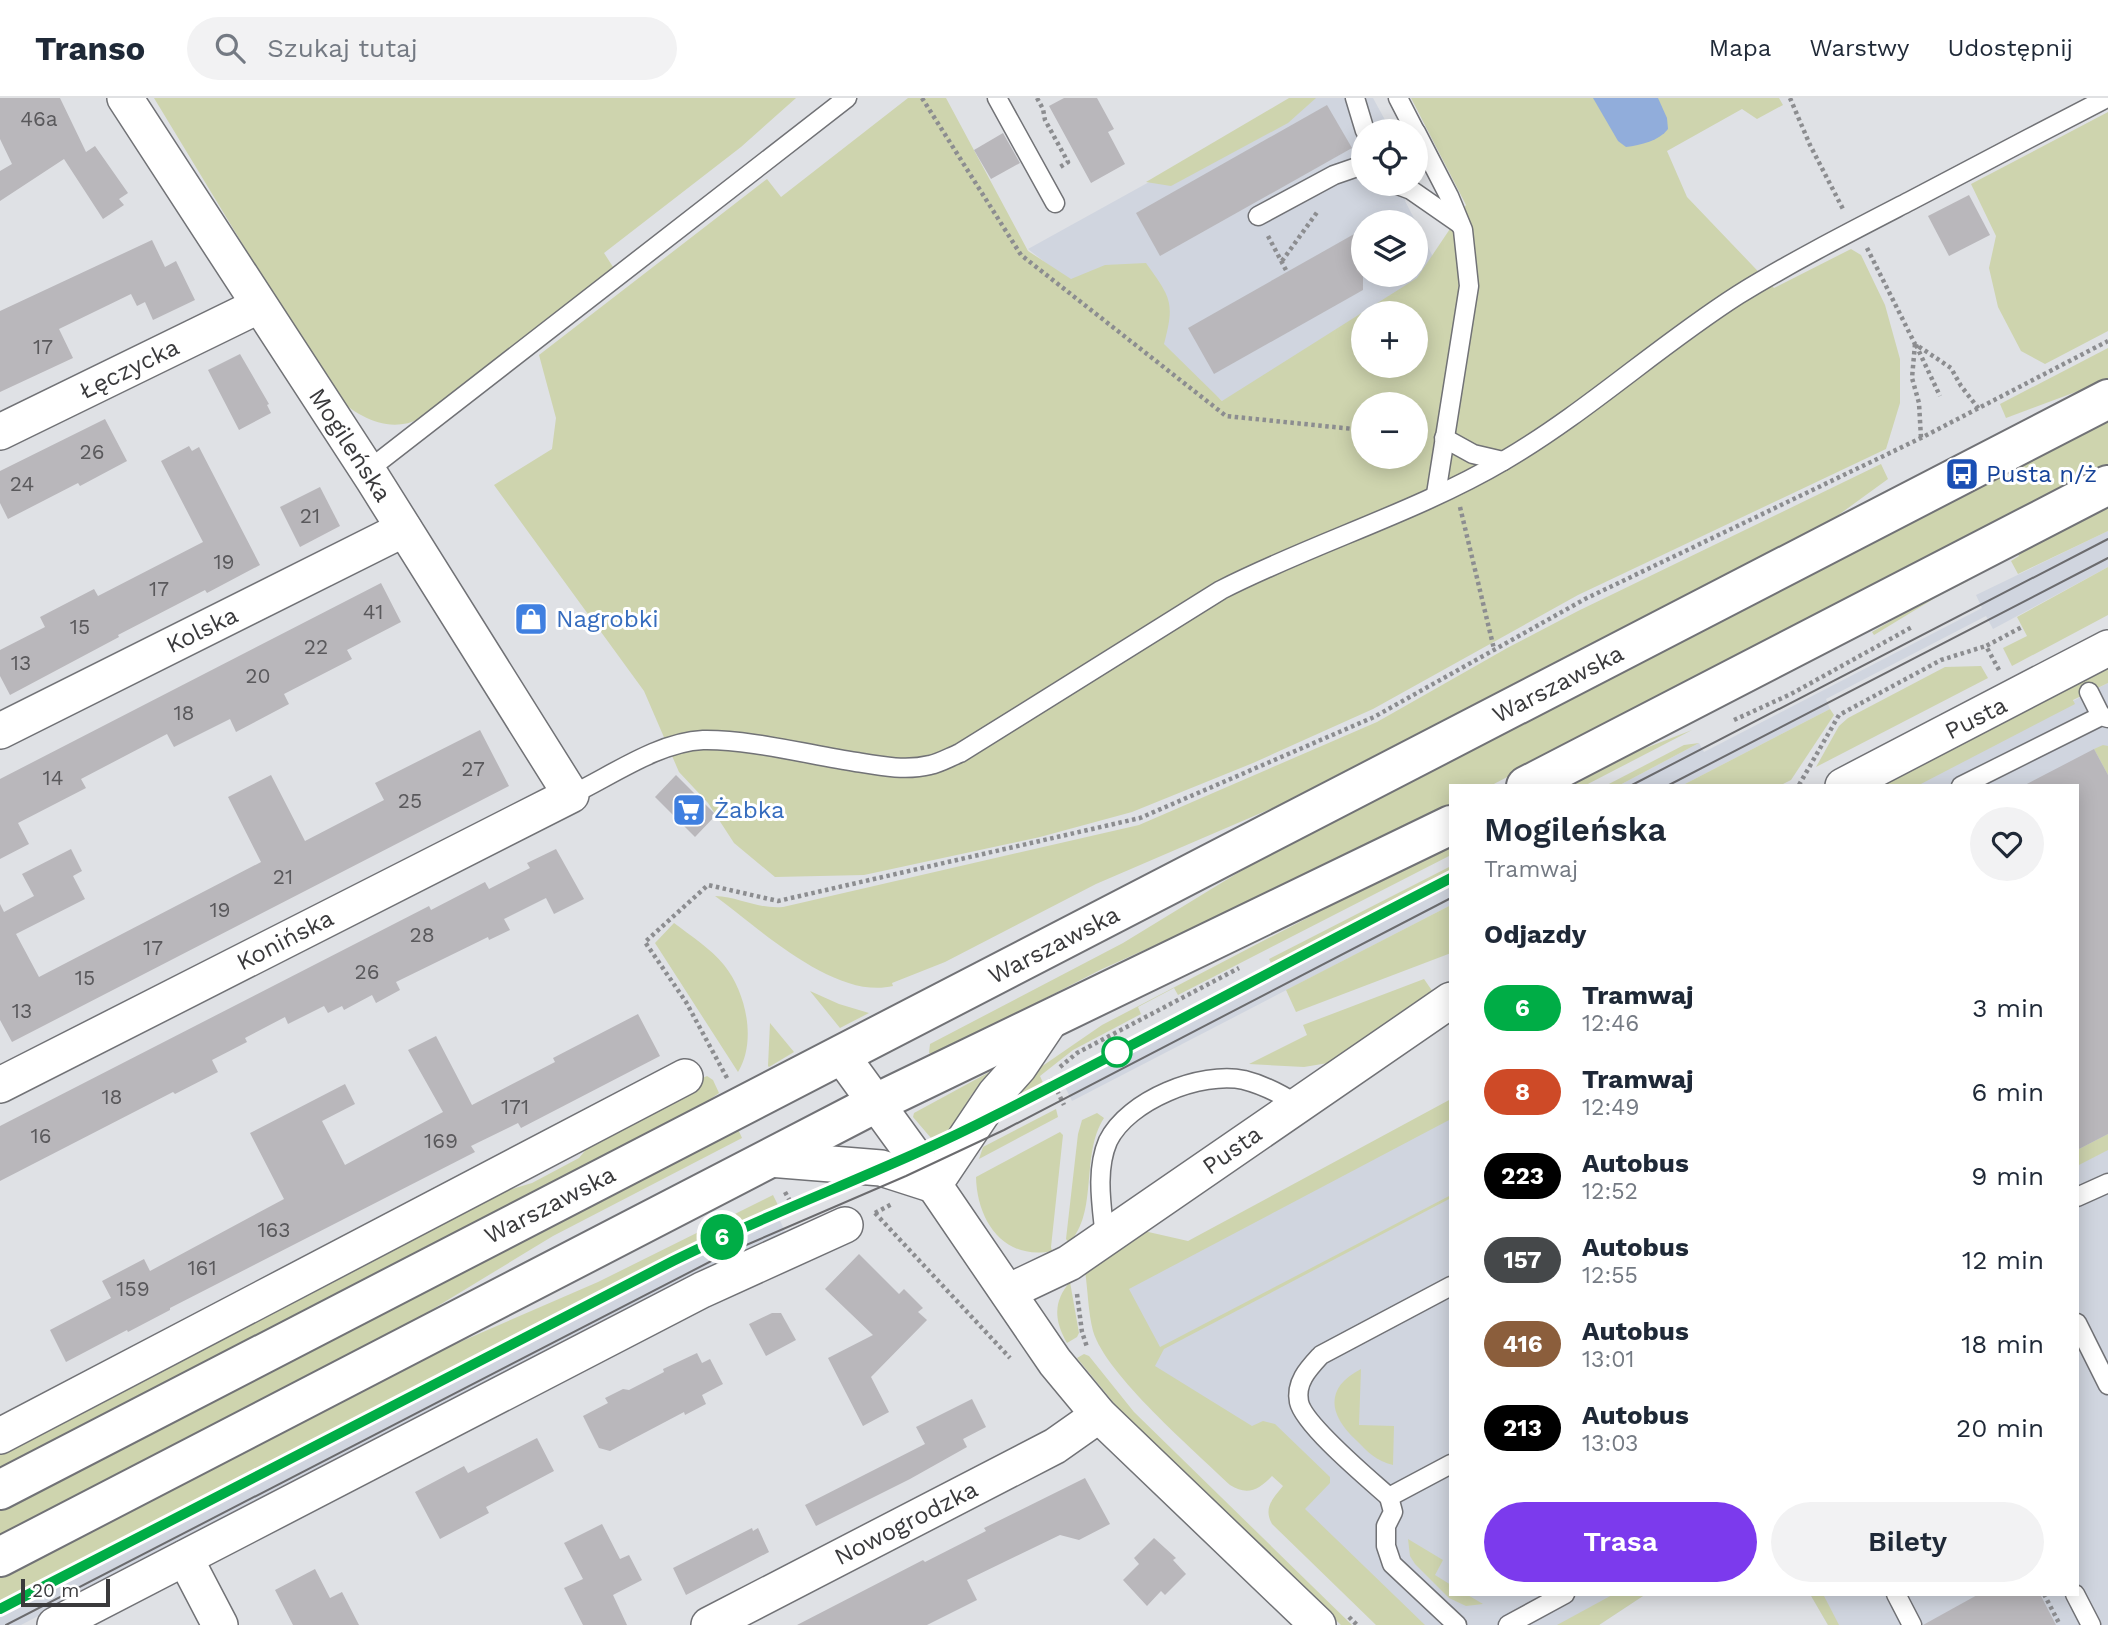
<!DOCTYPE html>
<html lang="pl">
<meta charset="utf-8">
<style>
:root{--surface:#fff;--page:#f2f2f3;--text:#1f2937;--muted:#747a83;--line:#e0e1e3;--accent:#7c3aed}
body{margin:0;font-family:"Work Sans",sans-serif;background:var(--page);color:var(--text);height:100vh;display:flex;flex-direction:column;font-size:26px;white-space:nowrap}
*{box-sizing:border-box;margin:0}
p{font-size:23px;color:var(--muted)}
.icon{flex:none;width:38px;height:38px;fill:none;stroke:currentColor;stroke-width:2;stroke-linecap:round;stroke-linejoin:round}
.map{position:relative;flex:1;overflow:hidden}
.drawer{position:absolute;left:1449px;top:686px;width:630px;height:812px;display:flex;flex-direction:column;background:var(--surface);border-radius:0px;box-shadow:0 4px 18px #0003}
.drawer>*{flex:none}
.badge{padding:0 14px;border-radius:23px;font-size:24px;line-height:46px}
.tools{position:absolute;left:1351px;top:21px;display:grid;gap:14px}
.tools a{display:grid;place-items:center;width:77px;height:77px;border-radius:50%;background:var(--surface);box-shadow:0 4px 18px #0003;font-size:35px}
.scale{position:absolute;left:21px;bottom:18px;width:89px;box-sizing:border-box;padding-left:7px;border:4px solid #3a3a3c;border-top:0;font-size:19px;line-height:24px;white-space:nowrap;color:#3a3a3c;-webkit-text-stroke:5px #fff;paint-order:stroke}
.map>.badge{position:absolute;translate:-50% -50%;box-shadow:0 0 0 4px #fff}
h2{padding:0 35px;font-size:26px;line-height:63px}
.round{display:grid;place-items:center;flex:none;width:74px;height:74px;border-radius:37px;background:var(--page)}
.headline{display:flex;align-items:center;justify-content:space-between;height:119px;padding:0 35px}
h1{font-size:33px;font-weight:600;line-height:52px}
.action{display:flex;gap:14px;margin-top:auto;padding:14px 35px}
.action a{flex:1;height:80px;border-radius:42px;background:var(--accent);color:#fff;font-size:28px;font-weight:600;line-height:80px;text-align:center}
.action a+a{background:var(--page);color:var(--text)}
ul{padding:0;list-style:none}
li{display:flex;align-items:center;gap:21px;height:84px;padding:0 35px}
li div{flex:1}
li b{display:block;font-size:26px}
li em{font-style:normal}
li .badge{min-width:77px;font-weight:700;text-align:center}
header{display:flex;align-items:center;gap:42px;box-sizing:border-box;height:98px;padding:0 35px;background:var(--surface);border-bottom:2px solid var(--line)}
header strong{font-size:33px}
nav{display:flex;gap:38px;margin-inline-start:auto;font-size:24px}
.search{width:490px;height:63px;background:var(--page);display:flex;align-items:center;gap:18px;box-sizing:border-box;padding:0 24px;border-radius:38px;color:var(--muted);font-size:26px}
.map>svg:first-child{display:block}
.built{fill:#d0d5df}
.green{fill:#ced4ae;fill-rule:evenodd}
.water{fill:#91addb}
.building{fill:#b9b7bb}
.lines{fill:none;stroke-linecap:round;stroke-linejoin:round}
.lane-casing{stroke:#717276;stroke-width:21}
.street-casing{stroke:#717276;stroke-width:38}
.secondary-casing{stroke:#717276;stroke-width:42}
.path{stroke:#8c8d90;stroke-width:4.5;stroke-dasharray:3.5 3.5;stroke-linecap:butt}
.lane{stroke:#fff;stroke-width:18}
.street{stroke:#fff;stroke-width:35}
.secondary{stroke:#fff;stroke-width:38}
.tram{stroke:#6b6b6e;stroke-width:2}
.line-casing{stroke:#fff;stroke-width:16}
.line{stroke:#00ad46;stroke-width:10}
.stop-dot{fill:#fff;stroke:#00ad46;stroke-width:3.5}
.labels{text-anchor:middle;stroke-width:6;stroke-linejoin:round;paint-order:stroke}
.number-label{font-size:21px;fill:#5a595c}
.street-label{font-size:24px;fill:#3a3a3c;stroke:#fff}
.transit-label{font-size:24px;fill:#164399;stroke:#fff;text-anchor:start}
.shop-label{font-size:24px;fill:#366cbe;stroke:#fff;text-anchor:start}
</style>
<header>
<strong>Transo</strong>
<div class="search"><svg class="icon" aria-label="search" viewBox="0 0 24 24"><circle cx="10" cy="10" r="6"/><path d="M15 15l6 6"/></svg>Szukaj tutaj</div>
<nav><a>Mapa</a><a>Warstwy</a><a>Udostępnij</a></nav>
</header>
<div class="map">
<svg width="2108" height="1527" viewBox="0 0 2108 1527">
<rect width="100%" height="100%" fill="#dfe1e5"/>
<g class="built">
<path d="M1301 0H1373L1391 33H1363V86H1415L1405 103 1416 124H1363V177H1416V125L1441 175 1363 215 1224 304 1028 151Z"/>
<path d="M2108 433V469L1993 531 1986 518 1826 601 1830 611 1681 688H1618L1699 645 1704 654 1982 510 1976 497Z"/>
<path d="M2108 585V1527H1828L1810 1496H2077V688H1909Z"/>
<path d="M1451 774V807L1072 1003 1060 979Z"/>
<path d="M1451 1006V1496H1646L1599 1527H1417L1291 1408 1313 1390 1112 1247 1118 1189 1183 1147Z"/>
<path d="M774 1109 786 1136 314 1374 21 1527H0V1503L638 1173Z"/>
</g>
<g class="green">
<path d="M154 0H796L741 49 604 155 615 172 421 320C389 337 358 319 334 297Z"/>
<path d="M908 0H946L1028 153 1071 181 1105 167 1146 165C1171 200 1175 204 1164 246L1222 303 1417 180 1466 107 1411 0H1779L1783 7 1757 21 1742 11 1667 53 1687 99 1774 190 1851 151 1861 157 1885 207 1900 261V305L1886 351 1578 497 1373 611 1253 665 1132 714 1040 739 864 777 775 779 734 745 708 705 679 674 644 593 494 387 552 351 556 320 539 257 767 81 781 99ZM1363 215H1416V268H1363ZM1363 306H1416V359H1363Z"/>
<path d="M1289 0H1316L1288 25 1171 88 1146 84Z"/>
<path d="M2108 14V233L2045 266 2021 253 1998 209 1989 170 1996 138 1971 86Z"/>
<path d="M2108 250V282L2006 320 2000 306Z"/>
<path d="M2108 320V368L1490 688H1451V708L1291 786 1100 872 936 957 929 955 930 946 1123 845 1285 746Z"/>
<path d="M1881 366 1888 381 1815 434 1813 431 1768 454 1275 709 1096 786 945 864 892 885 893 888C835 902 760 831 715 798 740 799 756 811 783 809L1139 727 1377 624 1509 549 1578 513Z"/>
<path d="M2108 405V433L2018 476 2011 463 2019 458 2016 453Z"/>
<path d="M2108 469V517L2012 568 2003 550 2027 538 2017 519Z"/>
<path d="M1966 479 1968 483 1935 500 1874 537 1872 534Z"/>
<path d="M2108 566V585L2073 602 2075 606 1917 688H1872Z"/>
<path d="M1981 568 1988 580 1816 669 1839 628 1848 620 1945 569Z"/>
<path d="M1830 611 1834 617 1791 682 1779 688H1681Z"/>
<path d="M1692 632 1584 688H1560L1602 667Z"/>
<path d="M1699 645 1618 688H1605L1684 647Z"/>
<path d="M2103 647 2108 648V677L2094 651Z"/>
<path d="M1451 745V757L1178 897 1174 890 1138 909 1141 916 1073 952 1040 978 1044 987 1015 1002 1012 1001 1025 980 1102 927Z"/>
<path d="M1451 768V774L1272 867 1269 861Z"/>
<path d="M1451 807V855L1296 914 1286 892Z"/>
<path d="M674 825C691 838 710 850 724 867 746 894 757 943 738 974L655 845Z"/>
<path d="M1424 881 1433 894 1328 965 1304 969 1249 966 1307 937 1303 927Z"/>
<path d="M810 893 839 906 869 915 840 930Z"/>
<path d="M770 925 794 954 769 969 768 968Z"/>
<path d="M995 971 981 984 970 999 954 1030 931 1040 913 1019 914 1015Z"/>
<path d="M707 978 713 982 719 995 691 1015 0 1374V1352L495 1096 532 1085 579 1060 593 1043 698 991 696 983Z"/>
<path d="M1451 1001V1021L1129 1191 1160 1249 1451 1097V1100L1164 1251 1155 1268 1252 1328 1263 1323 1275 1326 1330 1379V1385L1305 1411 1425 1527H1376L1272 1426C1263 1410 1273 1400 1283 1388L1272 1378C1259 1392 1247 1398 1230 1387 1195 1353 1106 1277 1093 1233 1088 1214 1088 1193 1085 1173L1144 1133 1188 1143Z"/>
<path d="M1056 1011 1058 1019 979 1061 983 1049Z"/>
<path d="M1097 1015 1104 1020C1080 1057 1099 1114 1069 1145L1066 1141 1078 1036 1082 1022Z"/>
<path d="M737 1029 742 1040 553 1138 377 1245 0 1441V1411Z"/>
<path d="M1060 1034 1063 1037 1051 1149 1052 1153C1004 1163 977 1123 976 1079Z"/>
<path d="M2108 1036V1052L2077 1068V1052Z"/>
<path d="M773 1097 778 1107 638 1173 0 1503V1477L384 1277 598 1184Z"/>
<path d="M1070 1184 1079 1235 1077 1239 1067 1245C1054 1223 1053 1203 1070 1184Z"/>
<path d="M1084 1256 1089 1258 1134 1314 1352 1527H1341L1127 1321 1077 1260Z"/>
<path d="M1361 1271 1359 1327 1394 1328 1393 1367C1376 1363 1368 1354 1356 1342 1329 1317 1324 1290 1361 1271Z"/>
<path d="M1408 1441 1443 1462 1435 1477 1451 1487V1496H1466L1483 1506 1466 1508 1449 1500 1415 1466 1410 1458Z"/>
<path d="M1614 1496H1646L1599 1527H1557Z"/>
<path d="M1810 1496H1823L1839 1527H1828Z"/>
</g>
<path class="water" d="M1593 0H1658L1667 20 1668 31C1659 43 1641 47 1626 49L1618 43Z"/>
<g class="building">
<path d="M0 0H60L86 54 95 48 128 95 119 101 124 107 103 121 64 61 0 103V73L12 66 0 41Z"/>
<path d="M1064 0H1097L1114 31 1108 34 1125 66 1091 85 1049 8Z"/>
<path d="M1327 7 1352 50 1160 158 1136 115Z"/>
<path d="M1003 35 1020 65 991 81 974 52Z"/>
<path d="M1969 97 1990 137 1949 158 1928 118Z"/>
<path d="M1363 131V192L1214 276 1188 230Z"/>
<path d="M152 142 165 169 176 163 195 202 153 222 145 204 137 208 131 196 59 231 73 260 0 294V213Z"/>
<path d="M240 256 269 306 267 307 271 315 239 332 208 272Z"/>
<path d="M105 321 127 363 80 388 78 385 8 421 0 405V373Z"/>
<path d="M189 348 192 353 199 349 260 467 207 495 205 492 118 537 119 539 10 597 0 578V552L45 529 40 519 94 491 98 498 203 444 161 363Z"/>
<path d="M320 389 340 428 300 449 280 409Z"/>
<path d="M381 485 401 524 347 552 352 561 284 596 289 606 236 634 230 621 174 649 167 636 81 681 86 690 18 725 29 746 0 761V681Z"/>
<path d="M480 632 509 688 12 944 0 922V806L4 814 34 798 22 776 71 751 82 773 73 778 85 801 16 836 39 879 261 764 228 699 271 677 305 743 384 702 375 685Z"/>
<path d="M2094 651 2108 677V1036L2077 1052V688H2023Z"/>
<path d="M676 677 716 717 695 739 655 699Z"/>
<path d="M556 751 584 801 554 816 546 800 504 821 510 832 489 842 488 839 396 884 400 892 376 905 372 897 344 912 342 908 328 915 324 908 288 926 285 919 245 940 247 944 212 962 218 974 175 996 173 994 0 1083V1028L429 808 431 812 485 784 489 791 530 770 527 765Z"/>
<path d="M638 916 660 958 521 1030 518 1025 471 1048 475 1054 170 1210V1212L128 1234 127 1232 66 1264 50 1232 111 1200 102 1183 144 1161 150 1173 284 1101 250 1035 345 986 355 1006 322 1023 345 1067 443 1014 408 952 436 938 472 1007 555 964 553 960Z"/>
<path d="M859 1156 899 1196 904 1191 923 1210 918 1214 927 1222 871 1279 889 1314 863 1328 828 1260 873 1237 825 1191Z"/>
<path d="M772 1215H781L796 1242 766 1258 749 1226Z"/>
<path d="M697 1255 702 1265 710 1261 723 1286 702 1297 706 1306 685 1317 684 1314 610 1353 599 1350 583 1318 608 1305 605 1300 623 1291 629 1292 664 1274 663 1271Z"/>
<path d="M972 1301 986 1329 963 1341 967 1349 910 1381 816 1428 805 1407 925 1346 916 1329Z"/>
<path d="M537 1340 554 1373 486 1409 489 1415 440 1441 415 1394 464 1368 468 1375Z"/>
<path d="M1085 1380 1110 1426 1079 1442 1060 1437 967 1482 977 1502 927 1527H797L923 1462 925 1464 986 1433 984 1430Z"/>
<path d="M602 1426 620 1461 629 1457 642 1482 613 1497 627 1527H583L564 1490 583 1481 564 1445Z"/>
<path d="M752 1430 753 1433 758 1430 769 1454 686 1497 673 1470Z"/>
<path d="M1154 1440 1176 1460 1173 1462 1186 1476 1165 1497 1161 1493 1147 1508 1123 1482 1139 1466 1134 1460Z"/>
<path d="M315 1471 330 1500 342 1494 359 1527H293L275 1492Z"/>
<path d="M1979 1496H2040L2056 1527H1923Z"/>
</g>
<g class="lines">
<defs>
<g id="lane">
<path d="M997 0 1055 105"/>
<path d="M1355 0 1365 33"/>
<path d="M1398 0 1415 33"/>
<path d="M1416 34 1449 98 1463 132 1469 188 1436 396"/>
<path d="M1395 86 1411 92 1460 126"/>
<path d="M1258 118 1334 77 1363 67"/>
<path d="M1444 340 1473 356 1503 363"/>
<path d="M367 373 847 0"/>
<path d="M2089 594 2101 618"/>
<path d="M1961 688 2101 618 2108 620"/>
<path d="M571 697C611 678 658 644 703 642 748 641 810 657 856 664 880 668 906 673 930 667 940 665 950 659 960 655L1221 492C1313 445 1417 414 1505 362 1587 314 1658 248 1738 197 1793 163 1852 133 1910 103 1976 68 2041 34 2107 0"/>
<path d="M2077 1099 2108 1085"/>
<path d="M1105 1140C1102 1109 1095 1073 1108 1043 1128 1002 1201 973 1244 982 1264 987 1281 996 1298 1007"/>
<path d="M1451 1188 1321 1257C1309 1270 1295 1284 1299 1304 1304 1327 1369 1381 1389 1399L1451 1366"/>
<path d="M2077 1225 2108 1287"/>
<path d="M1389 1399 1393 1414 1386 1428V1448L1392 1466 1457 1527"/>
<path d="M1896 1496 1912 1527"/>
<path d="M2075 1496 2091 1527"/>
<path d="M1508 1527 1565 1496"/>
</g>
<g id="street">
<path d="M0 334 258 208"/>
<path d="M0 633 404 431"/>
<path d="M1843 688 2108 550"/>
<path d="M841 957 913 1056 1055 1264 1099 1317 1318 1527"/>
<path d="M0 987 571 697 373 381 125 0"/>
<path d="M769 1061 881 1070 934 1087"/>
<path d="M934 1087 995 996 1019 969 1052 920"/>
<path d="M1008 1194 1069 1165 1451 902"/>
<path d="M0 1338 685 979"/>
<path d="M185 1460 220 1527"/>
<path d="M55 1527 702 1192 845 1127"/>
<path d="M709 1527 1055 1348 1099 1317"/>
</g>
<g id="secondary">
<path d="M1526 688 2108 387"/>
<path d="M0 1392 2108 301"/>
<path d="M0 1459 876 1005 1451 727"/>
</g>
</defs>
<use href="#lane" class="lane-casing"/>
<use href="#street" class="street-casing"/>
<use href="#secondary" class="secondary-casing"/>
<g class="path">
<path d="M922 0 1021 157 1226 318 1363 332"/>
<path d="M1037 0 1043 11 1045 22 1068 64 1060 69"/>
<path d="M1790 0 1810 47 1844 113"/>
<path d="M1268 138 1287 174"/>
<path d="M1867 150 1915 246 1951 270 1961 288 1979 311"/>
<path d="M1282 163 1318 113"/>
<path d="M1915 246 1912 280 1919 305 1921 340"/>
<path d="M1916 247 1940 298"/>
<path d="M1460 409 1494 551"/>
<path d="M1999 572 1986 548 2022 529"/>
<path d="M1734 622 1791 596 1912 529"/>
<path d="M1799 687 1839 617 1941 562 1986 548"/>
<path d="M1060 969 1077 955 1239 870"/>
<path d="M727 980 686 904 645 844 708 787 778 803 1140 720 1374 619 1585 501 1921 340 2108 243"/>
<path d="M1051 980 1064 1007"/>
<path d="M785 1094 796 1114"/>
<path d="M875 1115 1010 1260"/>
<path d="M875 1115 892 1106"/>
<path d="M1077 1196 1082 1234 1087 1249"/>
<path d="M2044 1496 2060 1527"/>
<path d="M1349 1519 1357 1527"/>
</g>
<use href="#lane" class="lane"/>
<use href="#street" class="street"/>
<use href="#secondary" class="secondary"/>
<g class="tram">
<path d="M1630 688 2108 441"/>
<path d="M1667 688 2108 460"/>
<path d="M0 1511 673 1163C779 1110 891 1071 996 1017 1148 940 1299 858 1451 780"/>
<path d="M6 1527 723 1157 906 1078 1004 1032 1451 800"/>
</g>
</g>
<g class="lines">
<defs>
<path id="line" d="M0 1511 673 1163C779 1110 891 1071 996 1017 1148 940 1299 858 1451 780"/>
</defs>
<use href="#line" class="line-casing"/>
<use href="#line" class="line"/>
</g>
<defs>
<symbol id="bus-square" viewBox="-11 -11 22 22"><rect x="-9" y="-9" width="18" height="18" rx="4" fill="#1a4fb4" stroke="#fff"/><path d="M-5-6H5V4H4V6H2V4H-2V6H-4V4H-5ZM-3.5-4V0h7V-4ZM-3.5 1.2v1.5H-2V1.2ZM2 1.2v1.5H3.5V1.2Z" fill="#fff"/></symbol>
<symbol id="shop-square" viewBox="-11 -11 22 22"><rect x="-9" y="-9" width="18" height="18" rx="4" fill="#3f7fe0" stroke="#fff"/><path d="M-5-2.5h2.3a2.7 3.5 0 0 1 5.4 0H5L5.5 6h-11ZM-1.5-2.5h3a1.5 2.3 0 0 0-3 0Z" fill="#fff"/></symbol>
<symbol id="supermarket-square" viewBox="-11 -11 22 22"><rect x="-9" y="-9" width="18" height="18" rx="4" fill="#3f7fe0" stroke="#fff"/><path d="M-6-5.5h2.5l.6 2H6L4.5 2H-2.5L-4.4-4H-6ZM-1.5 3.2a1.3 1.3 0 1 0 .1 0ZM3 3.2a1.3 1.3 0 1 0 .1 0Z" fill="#fff"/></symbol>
</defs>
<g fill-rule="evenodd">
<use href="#bus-square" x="1943" y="357" width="38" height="38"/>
<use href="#shop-square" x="512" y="502" width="38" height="38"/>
<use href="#supermarket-square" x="670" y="693" width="38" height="38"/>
</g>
<circle class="stop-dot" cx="1117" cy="954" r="14"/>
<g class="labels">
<g class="number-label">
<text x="39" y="28">46a</text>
<text x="43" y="256">17</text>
<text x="92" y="361">26</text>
<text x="22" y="393">24</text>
<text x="310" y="425">21</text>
<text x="224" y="471">19</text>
<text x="159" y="498">17</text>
<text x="373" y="521">41</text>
<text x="80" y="536">15</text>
<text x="316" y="556">22</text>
<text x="21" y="572">13</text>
<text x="258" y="585">20</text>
<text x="184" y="622">18</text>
<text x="473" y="678">27</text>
<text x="53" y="687">14</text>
<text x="410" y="710">25</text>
<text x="283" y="786">21</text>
<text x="220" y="819">19</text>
<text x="422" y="844">28</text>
<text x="153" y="857">17</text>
<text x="367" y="881">26</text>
<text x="85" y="887">15</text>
<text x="22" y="920">13</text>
<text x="112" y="1006">18</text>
<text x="515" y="1016">171</text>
<text x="41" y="1045">16</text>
<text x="441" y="1050">169</text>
<text x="274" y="1139">163</text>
<text x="202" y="1177">161</text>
<text x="133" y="1198">159</text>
</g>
<g class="street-label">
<text transform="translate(129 271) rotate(-26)" y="8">Łęczycka</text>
<text transform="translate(350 347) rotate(57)" y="8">Mogileńska</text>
<text transform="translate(202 532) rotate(-26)" y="8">Kolska</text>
<text transform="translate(1558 586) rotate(-27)" y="8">Warszawska</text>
<text transform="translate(1976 620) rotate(-27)" y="8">Pusta</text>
<text transform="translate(285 842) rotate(-27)" y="8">Konińska</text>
<text transform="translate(1054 847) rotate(-27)" y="8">Warszawska</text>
<text transform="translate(1232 1052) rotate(-35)" y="8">Pusta</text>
<text transform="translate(550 1107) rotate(-27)" y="8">Warszawska</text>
<text transform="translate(906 1425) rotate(-27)" y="8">Nowogrodzka</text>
</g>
<g class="transit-label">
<text x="1986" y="384">Pusta n/ż</text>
</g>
<g class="shop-label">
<text x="556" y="529">Nagrobki</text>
<text x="714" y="720">Żabka</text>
</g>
</g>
</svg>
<div class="tools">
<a><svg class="icon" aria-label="locate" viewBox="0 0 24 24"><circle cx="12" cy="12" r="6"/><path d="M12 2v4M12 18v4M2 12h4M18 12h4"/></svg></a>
<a><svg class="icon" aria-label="layers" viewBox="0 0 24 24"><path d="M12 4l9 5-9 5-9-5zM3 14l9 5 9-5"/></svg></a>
<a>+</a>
<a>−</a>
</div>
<div class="scale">20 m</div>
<b class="badge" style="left:722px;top:1139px;background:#00ad46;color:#fff">6</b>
<section class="drawer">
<div class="headline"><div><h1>Mogileńska</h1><p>Tramwaj</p></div><a class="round"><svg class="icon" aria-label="heart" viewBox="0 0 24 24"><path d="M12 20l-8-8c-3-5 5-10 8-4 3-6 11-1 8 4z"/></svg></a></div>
<h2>Odjazdy</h2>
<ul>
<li><span class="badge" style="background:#00ad46;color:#fff">6</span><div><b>Tramwaj</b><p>12:46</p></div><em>3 min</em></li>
<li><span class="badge" style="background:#ce4a27;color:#fff">8</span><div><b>Tramwaj</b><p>12:49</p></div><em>6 min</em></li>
<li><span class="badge" style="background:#000;color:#fff">223</span><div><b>Autobus</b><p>12:52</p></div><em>9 min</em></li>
<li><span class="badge" style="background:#45484a;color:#fff">157</span><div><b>Autobus</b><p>12:55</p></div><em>12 min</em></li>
<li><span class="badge" style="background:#8b5e3c;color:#fff">416</span><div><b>Autobus</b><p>13:01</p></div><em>18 min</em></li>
<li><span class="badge" style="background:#000;color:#fff">213</span><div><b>Autobus</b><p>13:03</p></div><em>20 min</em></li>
</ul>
<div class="action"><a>Trasa</a><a>Bilety</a></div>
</section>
</div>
